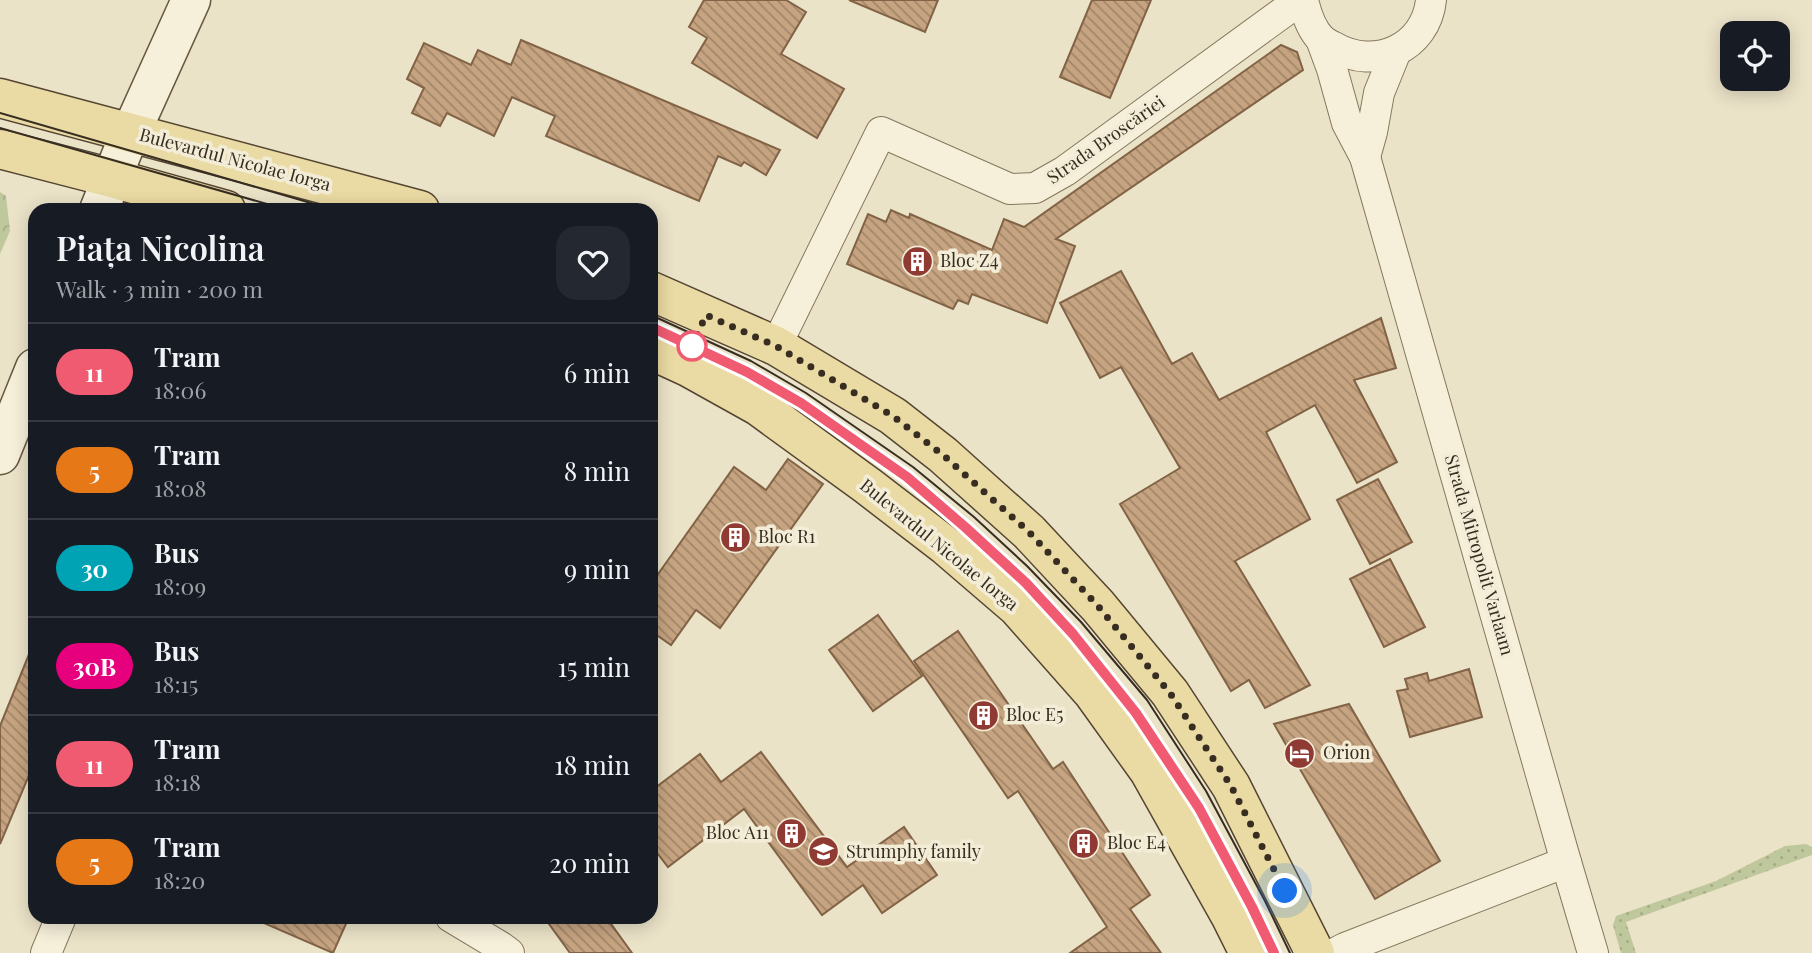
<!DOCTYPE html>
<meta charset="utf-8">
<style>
:root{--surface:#171b24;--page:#242831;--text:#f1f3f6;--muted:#9ea1a6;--line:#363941}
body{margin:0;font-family:"Playfair Display",serif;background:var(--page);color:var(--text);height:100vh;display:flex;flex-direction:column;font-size:26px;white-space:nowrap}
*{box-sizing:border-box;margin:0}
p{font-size:23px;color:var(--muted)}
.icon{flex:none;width:38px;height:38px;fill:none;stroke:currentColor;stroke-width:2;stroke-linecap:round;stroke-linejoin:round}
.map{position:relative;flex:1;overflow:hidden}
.panel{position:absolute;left:28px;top:203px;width:630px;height:721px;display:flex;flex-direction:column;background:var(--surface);border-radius:21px;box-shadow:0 4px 18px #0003}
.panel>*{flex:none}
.badge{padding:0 14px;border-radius:23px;font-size:24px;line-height:46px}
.fabs{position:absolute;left:1720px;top:21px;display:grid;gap:14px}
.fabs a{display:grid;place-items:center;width:70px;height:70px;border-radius:14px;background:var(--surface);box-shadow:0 4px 18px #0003;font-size:35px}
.you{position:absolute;width:35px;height:35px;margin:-18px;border:5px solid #fff;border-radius:50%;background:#1a73e8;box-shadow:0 0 0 10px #1a73e833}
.map>.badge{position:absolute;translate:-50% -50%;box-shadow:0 0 0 4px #fff}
.round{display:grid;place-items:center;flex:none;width:74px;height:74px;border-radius:21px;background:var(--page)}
.overview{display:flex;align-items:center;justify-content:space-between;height:119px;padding:0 28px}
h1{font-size:33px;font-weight:600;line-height:52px}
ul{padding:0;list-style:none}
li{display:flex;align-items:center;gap:21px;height:98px;padding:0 28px;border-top:2px solid var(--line)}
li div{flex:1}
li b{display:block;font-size:26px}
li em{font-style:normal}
li .badge{min-width:77px;font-weight:700;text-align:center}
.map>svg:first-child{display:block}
.grass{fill:url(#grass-dots)}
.park{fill:url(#park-crowns)}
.building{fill:url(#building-back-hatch);stroke:#826346;stroke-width:2}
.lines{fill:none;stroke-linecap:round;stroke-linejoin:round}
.street-casing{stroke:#85775e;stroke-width:32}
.secondary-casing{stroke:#675841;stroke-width:41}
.primary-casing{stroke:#544532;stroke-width:41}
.street{stroke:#f6f0da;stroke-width:30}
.secondary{stroke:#f6f0da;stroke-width:38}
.primary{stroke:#eadaa3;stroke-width:38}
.tram{stroke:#372d21;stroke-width:2}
.line-casing{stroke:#fff;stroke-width:16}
.line{stroke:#f05b72;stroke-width:10}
.walk{stroke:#372d21;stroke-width:7;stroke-dasharray:0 12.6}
.stop-dot{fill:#fff;stroke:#f05b72;stroke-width:3.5}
.labels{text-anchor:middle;stroke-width:7;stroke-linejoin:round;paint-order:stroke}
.street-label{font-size:18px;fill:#372d21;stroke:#f3edd7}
.poi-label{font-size:18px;fill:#372d21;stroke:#f3edd7;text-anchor:start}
</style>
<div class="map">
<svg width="1812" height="953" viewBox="0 0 1812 953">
<defs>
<pattern id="grass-dots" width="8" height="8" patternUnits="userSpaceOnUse" patternTransform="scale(1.75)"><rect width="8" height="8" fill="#bfc89c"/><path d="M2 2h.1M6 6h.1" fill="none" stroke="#a5ac86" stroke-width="1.8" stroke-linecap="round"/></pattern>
<pattern id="park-crowns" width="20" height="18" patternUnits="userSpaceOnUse" patternTransform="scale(1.75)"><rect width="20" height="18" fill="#bfc89c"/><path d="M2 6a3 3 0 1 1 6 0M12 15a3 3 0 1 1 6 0" fill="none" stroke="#a5ac86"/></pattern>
<pattern id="building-back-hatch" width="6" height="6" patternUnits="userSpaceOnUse" patternTransform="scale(1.75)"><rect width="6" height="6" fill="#c6a481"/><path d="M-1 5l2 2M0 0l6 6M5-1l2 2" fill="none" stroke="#a28669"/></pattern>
</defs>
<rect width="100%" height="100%" fill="#ebe3c8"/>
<path class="grass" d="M1806 844 1812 847V855L1626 922 1636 953H1621L1613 925 1616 916 1716 881 1785 846Z"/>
<path class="park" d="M0 192 6 196 10 231 0 254Z"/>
<g class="building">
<path d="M704 0H786L806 12 781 54 844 89 817 138 692 63 707 38 689 27Z"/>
<path d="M849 0H938L925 32Z"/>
<path d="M1092 0H1151L1110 98 1060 77Z"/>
<path d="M521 40 780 150 766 175 744 162 741 166 718 156 699 201 546 136 555 116 512 97 494 136 447 113 440 126 412 113 424 88 407 79 424 43 471 65 478 50 511 65Z"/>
<path d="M1281 45 1297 52 1303 70 1056 239 1075 246 1047 323 972 294 968 304 958 300 953 309 847 264 868 214 886 222 891 210 909 218 910 214 992 250 1004 219 1024 227Z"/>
<path d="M1121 271 1172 364 1192 353 1219 400 1381 318 1396 368 1354 380 1397 462 1357 483 1315 405 1266 432 1310 519 1235 561 1310 685 1265 708 1249 680 1231 691 1120 504 1180 468 1121 367 1100 378 1060 303Z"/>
<path d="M788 459 823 484 720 628 696 610 671 645 651 631V584L734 467 766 490Z"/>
<path d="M1378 479 1412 542 1370 564 1337 500Z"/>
<path d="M1390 559 1425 627 1384 647 1350 579Z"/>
<path d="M878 615 922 676 873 711 829 650Z"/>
<path d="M958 631 1053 769 1063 762 1150 895 1130 909 1161 953H1070L1107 927 1018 791 1008 798 914 661Z"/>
<path d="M34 642 35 761 0 844V726Z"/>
<path d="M1469 669 1482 717 1410 737 1397 691 1408 689 1405 679 1427 673 1429 681Z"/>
<path d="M1349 704 1440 861 1375 899 1274 724Z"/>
<path d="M761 752 847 867 904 827 937 875 882 913 863 885 822 915 744 809 668 867 651 845V791L700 754 721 782Z"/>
<path d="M250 917H349L333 953Z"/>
<path d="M544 917H606L632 953H570Z"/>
</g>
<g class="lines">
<defs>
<g id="street">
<path d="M1303 0C1306 13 1311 29 1321 39 1324 42 1330 45 1334 47 1375 71 1426 48 1431 0"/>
<path d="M1321 39 1332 69 1347 123 1365 157 1566 862 1593 953"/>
<path d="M1365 157 1372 132 1379 93 1396 51"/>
<path d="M776 346 881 132 1010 189 1035 188 1065 171 1300 0"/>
<path d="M451 917 501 947 509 953"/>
<path d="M46 953 61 917"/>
<path d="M1335 953 1345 948 1566 862"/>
</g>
<g id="secondary">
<path d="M99 210 124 148 191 0"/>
<path d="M0 455 35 368"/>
</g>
<g id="primary">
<path d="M0 98 420 210"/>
<path d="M0 149 112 178 226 210"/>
<path d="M651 291 776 346 893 416 943 455 1029 532 1098 606 1170 693 1231 786 1315 953"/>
<path d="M651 350 688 367 758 406 868 486 946 546 1017 607 1093 693 1149 771 1231 917 1249 953"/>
</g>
</defs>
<use href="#street" class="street-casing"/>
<use href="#secondary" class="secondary-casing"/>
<use href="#primary" class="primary-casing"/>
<use href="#street" class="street"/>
<use href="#secondary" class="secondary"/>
<use href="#primary" class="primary"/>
<g class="tram">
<path d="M0 113 335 210"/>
<path d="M0 128 288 210"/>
<path d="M651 315 751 361 806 393 913 467 974 517 1027 566 1081 622 1147 700 1206 791 1265 901 1290 953"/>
<path d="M651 327 747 372 801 403 907 477 965 527 1026 583 1073 634 1136 713 1199 808 1253 907 1274 953"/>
</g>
</g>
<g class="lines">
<defs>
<path id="line" d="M651 327 747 372 801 403 907 477 965 527 1026 583 1073 634 1136 713 1199 808 1252 907 1274 953"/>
</defs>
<use href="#line" class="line-casing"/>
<use href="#line" class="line"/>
<path class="walk" d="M692 346 706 315 776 346 893 416 943 455 1029 532 1098 606 1170 693 1231 786 1285 891"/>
</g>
<defs>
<symbol id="building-disc" viewBox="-11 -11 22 22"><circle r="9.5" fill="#8f3b33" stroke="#f3edd7"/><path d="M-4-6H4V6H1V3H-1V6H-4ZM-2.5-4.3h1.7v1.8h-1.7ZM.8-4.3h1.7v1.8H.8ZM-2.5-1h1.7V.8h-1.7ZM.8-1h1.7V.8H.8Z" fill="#fff"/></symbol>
<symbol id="hotel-disc" viewBox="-11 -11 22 22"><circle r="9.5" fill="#8f3b33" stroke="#f3edd7"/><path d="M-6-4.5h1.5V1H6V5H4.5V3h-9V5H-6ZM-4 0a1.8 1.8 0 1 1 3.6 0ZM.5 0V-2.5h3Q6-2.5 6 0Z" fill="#fff"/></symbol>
<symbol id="school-disc" viewBox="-11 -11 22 22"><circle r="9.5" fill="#8f3b33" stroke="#f3edd7"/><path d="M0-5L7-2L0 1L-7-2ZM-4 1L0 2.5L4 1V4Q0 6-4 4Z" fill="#fff"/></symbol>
</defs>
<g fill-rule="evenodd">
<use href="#building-disc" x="900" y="244" width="35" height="35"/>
<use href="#building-disc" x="718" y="520" width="35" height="35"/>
<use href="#building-disc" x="966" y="698" width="35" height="35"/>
<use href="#hotel-disc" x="1282" y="736" width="35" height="35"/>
<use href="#building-disc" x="774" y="816" width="35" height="35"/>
<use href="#building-disc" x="1066" y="826" width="35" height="35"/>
<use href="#school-disc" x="806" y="834" width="35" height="35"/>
</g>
<circle class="stop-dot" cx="692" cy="346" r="14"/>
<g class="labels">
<g class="street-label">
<text transform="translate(1106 140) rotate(-35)" y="6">Strada Broscăriei</text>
<text transform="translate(235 160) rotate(15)" y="6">Bulevardul Nicolae Iorga</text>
<text transform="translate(939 545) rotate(39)" y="6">Bulevardul Nicolae Iorga</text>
<text transform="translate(1479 555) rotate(74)" y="6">Strada Mitropolit Varlaam</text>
</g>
<g class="poi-label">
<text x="940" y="267">Bloc Z4</text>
<text x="758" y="543">Bloc R1</text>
<text x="1006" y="721">Bloc E5</text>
<text x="1323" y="759">Orion</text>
<text x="769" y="839" text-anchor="end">Bloc A11</text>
<text x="1107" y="849">Bloc E4</text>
<text x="846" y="858">Strumphy family</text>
</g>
</g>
</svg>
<div class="fabs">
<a><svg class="icon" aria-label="locate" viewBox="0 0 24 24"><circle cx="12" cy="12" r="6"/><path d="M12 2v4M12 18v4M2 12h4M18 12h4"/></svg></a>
</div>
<div class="you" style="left:1285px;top:891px"></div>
<section class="panel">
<div class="overview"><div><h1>Piața Nicolina</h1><p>Walk · 3 min · 200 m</p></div><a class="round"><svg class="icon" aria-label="heart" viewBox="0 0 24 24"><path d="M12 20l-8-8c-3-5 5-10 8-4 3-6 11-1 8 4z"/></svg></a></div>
<ul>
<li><span class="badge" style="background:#f05b72;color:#fff">11</span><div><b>Tram</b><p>18:06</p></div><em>6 min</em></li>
<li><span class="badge" style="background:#e77817;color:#fff">5</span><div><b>Tram</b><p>18:08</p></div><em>8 min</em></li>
<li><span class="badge" style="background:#00a3b4;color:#fff">30</span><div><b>Bus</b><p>18:09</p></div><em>9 min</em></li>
<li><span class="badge" style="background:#e6007e;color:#fff">30B</span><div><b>Bus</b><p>18:15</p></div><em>15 min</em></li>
<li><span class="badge" style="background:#f05b72;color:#fff">11</span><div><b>Tram</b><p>18:18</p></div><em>18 min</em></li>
<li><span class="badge" style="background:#e77817;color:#fff">5</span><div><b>Tram</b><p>18:20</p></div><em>20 min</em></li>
</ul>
</section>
</div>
